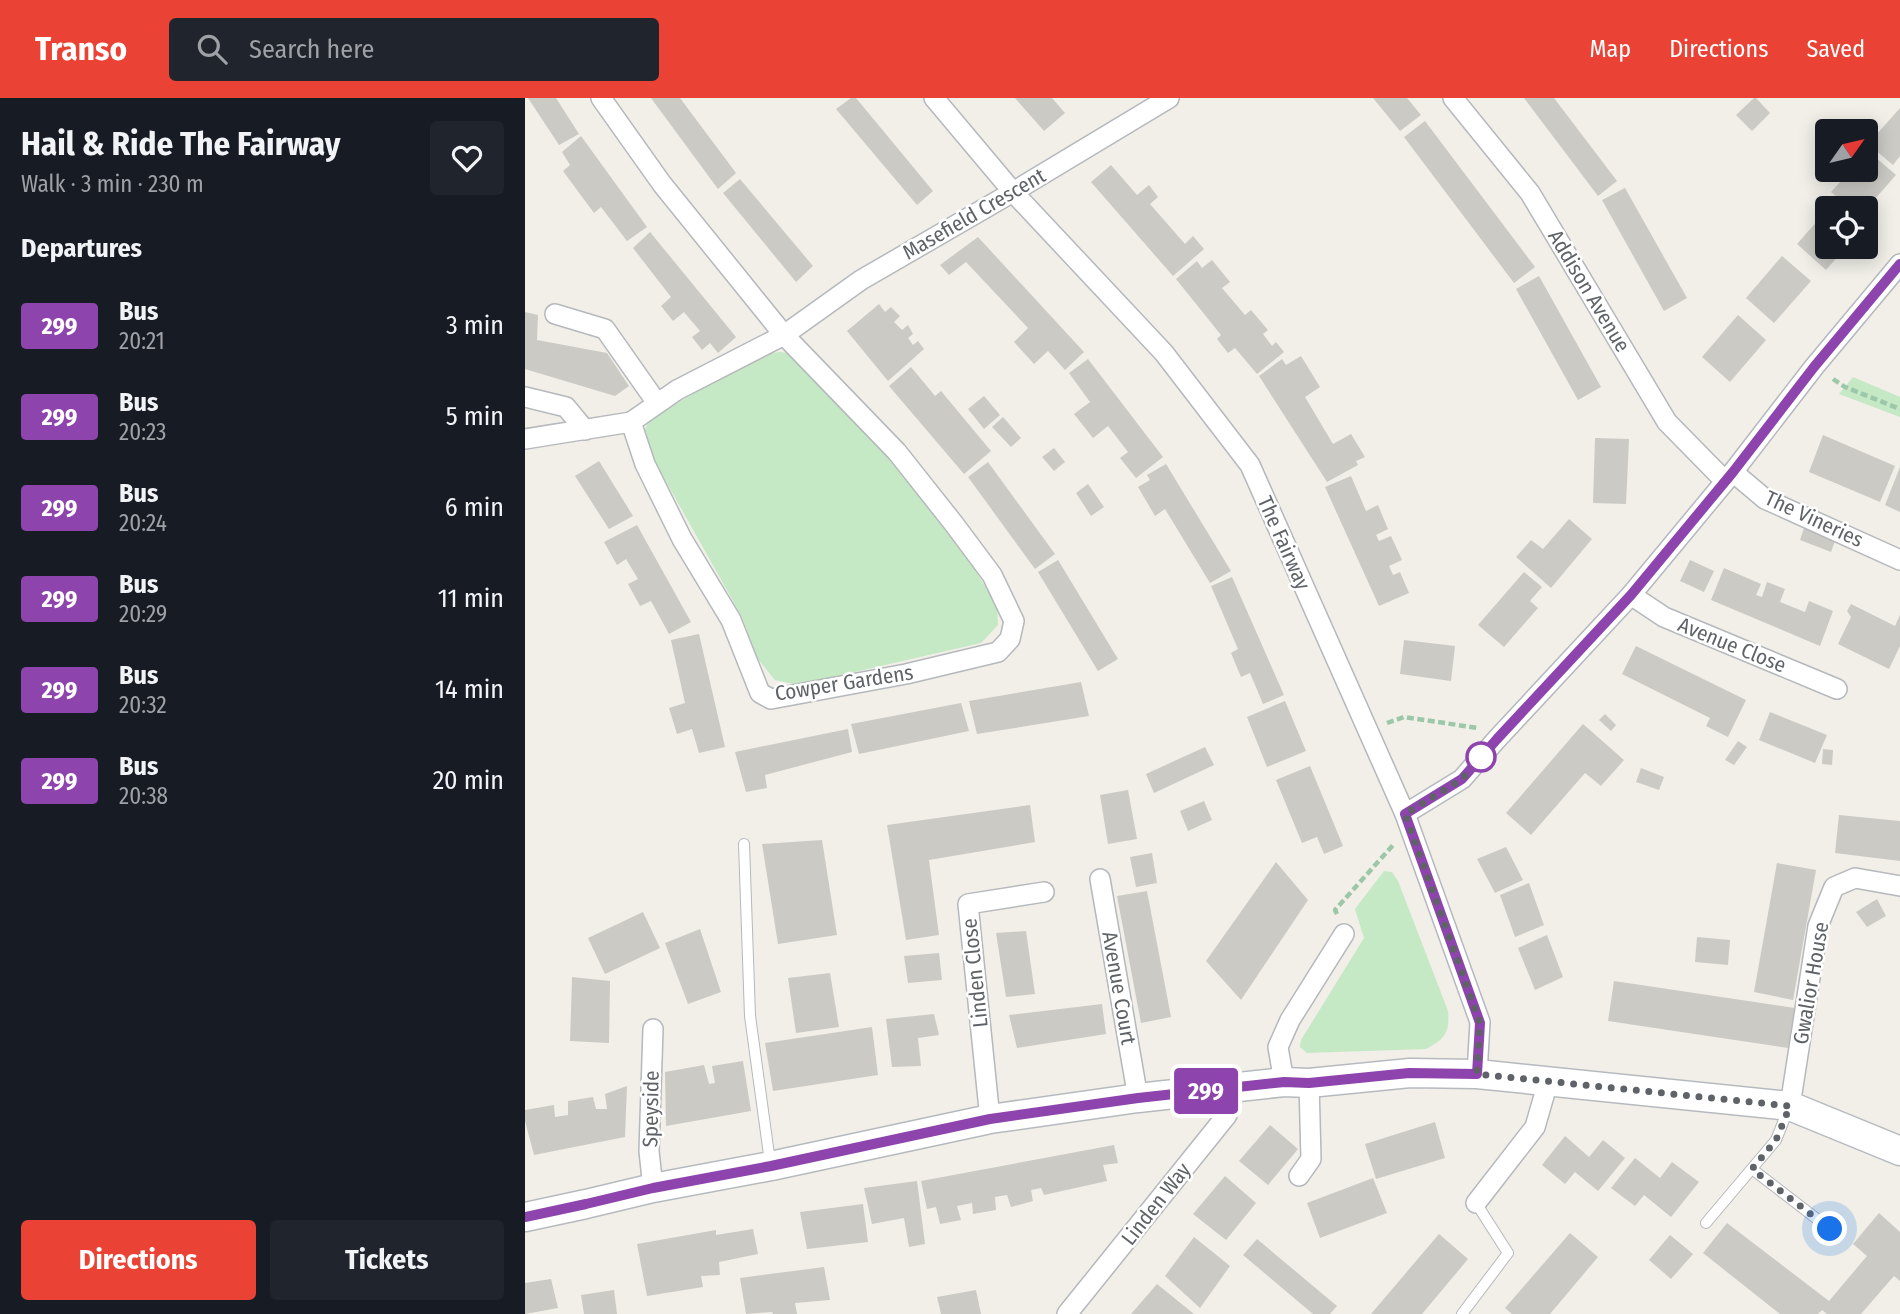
<!DOCTYPE html>
<meta charset="utf-8">
<style>
:root{--surface:#171b24;--page:#20242c;--text:#f1f3f6;--muted:#9ea1a6;--accent:#ea4335}
body{margin:0;font-family:"Fira Sans Condensed",sans-serif;background:var(--page);color:var(--text);height:100vh;display:flex;flex-direction:column;font-size:26px;white-space:nowrap}
*{box-sizing:border-box;margin:0}
p{font-size:23px;color:var(--muted)}
.icon{flex:none;width:38px;height:38px;fill:none;stroke:currentColor;stroke-width:2;stroke-linecap:round;stroke-linejoin:round}
.map{position:relative;flex:1;overflow:hidden}
.side{display:flex;flex-direction:column;background:var(--surface);width:525px}
.side>*{flex:none}
.badge{padding:0 14px;border-radius:5px;font-size:24px;line-height:46px}
.needle{width:46px;rotate:56deg}
.tools{position:absolute;left:1290px;top:21px;display:grid;gap:14px}
.tools a{display:grid;place-items:center;width:63px;height:63px;border-radius:7px;background:var(--surface);box-shadow:0 4px 18px #0003;font-size:35px}
.you{position:absolute;width:35px;height:35px;margin:-18px;border:5px solid #fff;border-radius:50%;background:#1a73e8;box-shadow:0 0 0 10px #1a73e833}
.map>.badge{position:absolute;translate:-50% -50%;box-shadow:0 0 0 4px #fff}
h2{padding:0 21px;font-size:26px;line-height:63px}
.round{display:grid;place-items:center;flex:none;width:74px;height:74px;border-radius:7px;background:var(--page)}
.headline{display:flex;align-items:center;justify-content:space-between;height:119px;padding:0 21px}
h1{font-size:33px;font-weight:700;line-height:52px}
.action{display:flex;gap:14px;margin-top:auto;padding:14px 21px}
.action a{flex:1;height:80px;border-radius:7px;background:var(--accent);color:#fff;font-size:28px;font-weight:700;line-height:80px;text-align:center}
.action a+a{background:var(--page);color:var(--text)}
ul{padding:0;list-style:none}
li{display:flex;align-items:center;gap:21px;height:91px;padding:0 21px}
li div{flex:1}
li b{display:block;font-size:26px}
li em{font-style:normal}
li .badge{min-width:77px;font-weight:700;text-align:center}
header{display:flex;align-items:center;gap:42px;box-sizing:border-box;height:98px;padding:0 35px;background:var(--accent);color:#fff}
header strong{font-size:33px}
nav{display:flex;gap:38px;margin-inline-start:auto;font-size:24px}
.search{width:490px;height:63px;background:var(--page);display:flex;align-items:center;gap:18px;box-sizing:border-box;padding:0 24px;border-radius:7px;color:var(--muted);font-size:26px}
main{display:flex;flex:1;min-height:0}
.map>svg:first-child{display:block}
.green{fill:#c5e8c5}
.building{fill:#cccac5}
.lines{fill:none;stroke-linecap:round;stroke-linejoin:round}
.lane-casing{stroke:#b5b8bc;stroke-width:12}
.street-casing{stroke:#b5b8bc;stroke-width:22}
.secondary-casing{stroke:#b6babf;stroke-width:31}
.path{stroke:#9cc7a9;stroke-width:4.5;stroke-dasharray:7 3.5;stroke-linecap:butt}
.lane{stroke:#fff;stroke-width:10}
.street{stroke:#fff;stroke-width:19}
.secondary{stroke:#fff;stroke-width:28}
.line-casing{stroke:#fff;stroke-width:16}
.line{stroke:#8e44ad;stroke-width:10}
.walk{stroke:#5f6368;stroke-width:7;stroke-dasharray:0 12.6}
.stop-dot{fill:#fff;stroke:#8e44ad;stroke-width:3.5}
.labels{text-anchor:middle;stroke-width:5;stroke-linejoin:round;paint-order:stroke}
.street-label{font-size:21px;fill:#5f6368;stroke:#fff}
</style>
<header>
<strong>Transo</strong>
<div class="search"><svg class="icon" aria-label="search" viewBox="0 0 24 24"><circle cx="10" cy="10" r="6"/><path d="M15 15l6 6"/></svg>Search here</div>
<nav><a>Map</a><a>Directions</a><a>Saved</a></nav>
</header>
<main>
<section class="side">
<div class="headline"><div><h1>Hail &amp; Ride The Fairway</h1><p>Walk · 3 min · 230 m</p></div><a class="round"><svg class="icon" aria-label="heart" viewBox="0 0 24 24"><path d="M12 20l-8-8c-3-5 5-10 8-4 3-6 11-1 8 4z"/></svg></a></div>
<h2>Departures</h2>
<ul>
<li><span class="badge" style="background:#8e44ad;color:#fff">299</span><div><b>Bus</b><p>20:21</p></div><em>3 min</em></li>
<li><span class="badge" style="background:#8e44ad;color:#fff">299</span><div><b>Bus</b><p>20:23</p></div><em>5 min</em></li>
<li><span class="badge" style="background:#8e44ad;color:#fff">299</span><div><b>Bus</b><p>20:24</p></div><em>6 min</em></li>
<li><span class="badge" style="background:#8e44ad;color:#fff">299</span><div><b>Bus</b><p>20:29</p></div><em>11 min</em></li>
<li><span class="badge" style="background:#8e44ad;color:#fff">299</span><div><b>Bus</b><p>20:32</p></div><em>14 min</em></li>
<li><span class="badge" style="background:#8e44ad;color:#fff">299</span><div><b>Bus</b><p>20:38</p></div><em>20 min</em></li>
</ul>
<div class="action"><a>Directions</a><a>Tickets</a></div>
</section>
<div class="map">
<svg width="1375" height="1216" viewBox="0 0 1375 1216">
<rect width="100%" height="100%" fill="#f1efe8"/>
<g class="green">
<path d="M255 254 264 255 357 350 439 454 472 508 473 527 456 545 273 587 250 582 232 560 217 519 125 355 119 333 125 321 237 256Z"/>
<path d="M1328 279 1375 299V319L1314 296Z"/>
<path d="M859 773 867 774 873 783 923 913C925 934 920 941 901 951L782 955 775 949 776 942 839 840 830 811Z"/>
</g>
<g class="building">
<path d="M3 0H31L54 36 34 47Z"/>
<path d="M126 0H155L211 75 193 91Z"/>
<path d="M326 0H331L408 93 392 107 311 11Z"/>
<path d="M490 0H527L540 15 519 33Z"/>
<path d="M848 0H882L896 17 875 33Z"/>
<path d="M999 0H1029L1092 83 1073 98Z"/>
<path d="M1229 0H1231L1245 15 1227 33 1211 17Z"/>
<path d="M1375 10V58L1368 67 1343 46Z"/>
<path d="M900 23 1010 169 989 185 879 39Z"/>
<path d="M56 38 122 129 102 143 76 109 69 115 38 73 45 67 37 54Z"/>
<path d="M1342 52 1371 77 1340 112V110H1325L1306 94 1326 72H1340V55Z"/>
<path d="M586 67 612 97 624 87 633 99 625 106 660 146 668 138 679 151 648 178 566 84Z"/>
<path d="M215 81 288 168 271 184 198 95Z"/>
<path d="M1100 90 1162 200 1139 213 1077 102Z"/>
<path d="M1302 112V149H1321L1301 172 1272 146Z"/>
<path d="M125 134 211 239 193 255 185 245 177 252 167 239 175 233 159 214 148 223 136 208 146 199 108 150Z"/>
<path d="M453 139 559 254 540 272 523 253 509 266 489 244 503 230 441 164 424 177 415 167Z"/>
<path d="M1257 158 1286 183 1249 225 1221 200Z"/>
<path d="M687 162 705 184 697 190 720 217 726 212 743 232 738 236 747 248 751 244 759 254 732 276 710 250 703 255 692 241 696 237 651 181 672 163 677 170Z"/>
<path d="M1014 178 1076 289 1053 302 991 191Z"/>
<path d="M354 206 360 214 366 209 375 218 369 224 377 232 383 227 388 236 383 240 388 247 393 243 399 251 363 283 322 233Z"/>
<path d="M0 214 13 217 12 242 82 255 104 288 90 298 0 271Z"/>
<path d="M1213 217 1241 242 1205 284 1177 259Z"/>
<path d="M776 258 795 289 780 299 808 346 826 336 840 359 831 363 833 367 802 384 734 278 757 261 761 267Z"/>
<path d="M563 261 638 359 611 380 595 360 603 354 583 328 568 340 549 316 565 304 544 275Z"/>
<path d="M386 269 410 298 416 293 466 353 439 376 364 288Z"/>
<path d="M459 298 475 317 459 331 443 311Z"/>
<path d="M478 319 496 340 486 349 467 329Z"/>
<path d="M1298 337 1370 368 1355 404 1284 374Z"/>
<path d="M1070 340 1104 341 1101 406 1068 405Z"/>
<path d="M529 350 540 364 529 373 517 359Z"/>
<path d="M74 363 108 418 84 431 50 378Z"/>
<path d="M463 364 530 456 510 471 443 379Z"/>
<path d="M641 366 706 473 685 485 640 411 630 418 613 389 625 382 622 377Z"/>
<path d="M1375 369V414L1360 407Z"/>
<path d="M826 378 841 413 853 407 863 431 851 437 854 443 866 438 877 462 864 468 868 477 875 474 884 495 854 508 800 389Z"/>
<path d="M563 386 579 409 566 418 551 395Z"/>
<path d="M1044 421 1067 441 1026 490 991 459 1006 442 1018 451Z"/>
<path d="M112 427 166 524 144 536 126 503 115 508 103 486 113 481 101 461 92 467 79 444Z"/>
<path d="M1279 430 1310 443 1306 454 1275 442Z"/>
<path d="M533 462 593 561 573 573 513 474Z"/>
<path d="M1165 462 1189 473 1179 494 1155 483Z"/>
<path d="M1199 470 1236 486 1231 497 1237 499 1242 484 1260 491 1255 504 1280 514 1284 503 1308 513 1295 548 1186 502Z"/>
<path d="M999 474 1017 489 1005 503 1013 510 979 549 953 527Z"/>
<path d="M707 479 759 597 738 606 725 575 716 579 706 555 713 551 686 488Z"/>
<path d="M1326 506 1370 528 1375 517V548L1364 571 1313 546 1326 519 1322 513Z"/>
<path d="M174 536 200 649 174 655 167 631 152 636 144 610 160 605 146 542Z"/>
<path d="M879 542 930 548 926 583 875 576Z"/>
<path d="M1111 548 1221 602 1203 639 1181 628 1185 620 1097 576Z"/>
<path d="M556 584 564 618 452 636 444 603Z"/>
<path d="M760 603 781 653 742 669 722 619Z"/>
<path d="M436 605 444 633 334 656 326 626Z"/>
<path d="M1245 614 1302 637 1290 665 1234 642Z"/>
<path d="M1080 616 1091 627 1086 633 1074 622Z"/>
<path d="M1058 626 1099 662 1076 688 1060 675 1006 737 981 715Z"/>
<path d="M323 631 327 654 240 677 242 690 221 694 210 654Z"/>
<path d="M1213 643 1222 649 1209 667 1200 662Z"/>
<path d="M680 649 689 667 629 695 621 676Z"/>
<path d="M1298 651 1308 652 1307 667 1297 666Z"/>
<path d="M785 668 818 748 799 756 792 739 777 745 751 682Z"/>
<path d="M1116 670 1139 679 1134 692 1111 684Z"/>
<path d="M603 692 612 741 583 746 575 697Z"/>
<path d="M679 703 687 722 663 733 655 713Z"/>
<path d="M505 707 510 744 404 762 414 837 381 842 362 727Z"/>
<path d="M1314 717 1375 723V763L1310 755Z"/>
<path d="M297 742 312 837 253 846 237 746Z"/>
<path d="M981 749 998 782 970 795 952 761Z"/>
<path d="M627 755 632 785 611 789 605 759Z"/>
<path d="M751 764 783 802 716 902 681 863Z"/>
<path d="M1252 765 1291 772 1268 902 1229 894Z"/>
<path d="M1004 785 1019 827 990 839 975 797Z"/>
<path d="M622 793 646 919 616 925 592 798Z"/>
<path d="M1352 801 1361 818 1342 829 1331 814Z"/>
<path d="M118 814 135 850 80 876 63 840Z"/>
<path d="M175 831 196 894 163 906 140 845Z"/>
<path d="M501 833 510 896 481 899 471 835Z"/>
<path d="M1022 837 1038 879 1010 892 993 850Z"/>
<path d="M1172 839 1205 842 1203 867 1170 864Z"/>
<path d="M414 855 417 882 383 885 379 858Z"/>
<path d="M305 875 314 929 271 935 263 880Z"/>
<path d="M47 879 85 883 84 945 45 943Z"/>
<path d="M1089 883 1270 910 1263 950 1083 923Z"/>
<path d="M577 906 581 936 492 950 484 917Z"/>
<path d="M409 916 414 937 393 940 396 968 367 969 361 921Z"/>
<path d="M347 929 353 977 248 993 240 945Z"/>
<path d="M218 963 226 1013 141 1028 140 974 179 967 184 986 190 985 187 968Z"/>
<path d="M102 988 100 1039 9 1057 0 1023V1012L29 1007 30 1019 43 1017V1003L68 999 71 1011H82L80 996Z"/>
<path d="M910 1024 920 1060 851 1081 840 1046Z"/>
<path d="M745 1027 773 1051 743 1087 714 1063Z"/>
<path d="M1040 1038 1064 1059 1078 1042 1100 1060 1073 1093 1050 1074 1040 1086 1017 1067Z"/>
<path d="M589 1047 593 1065 578 1067 582 1083 519 1097 516 1090 506 1092 508 1103 486 1109 482 1097 470 1099 471 1112 448 1116 447 1105 432 1108 436 1122 415 1126 411 1109 402 1111 396 1083Z"/>
<path d="M1110 1060 1135 1080 1147 1064 1174 1084 1146 1119 1119 1097 1110 1108 1086 1090Z"/>
<path d="M700 1078 731 1105 701 1142 668 1116Z"/>
<path d="M848 1080 862 1115 795 1140 782 1105Z"/>
<path d="M392 1083 400 1146 384 1149 379 1120 347 1126 339 1090Z"/>
<path d="M338 1106 343 1144 282 1151 275 1114Z"/>
<path d="M1354 1115 1375 1134V1183L1369 1178 1336 1216H1302L1297 1212 1293 1216H1255L1178 1155 1202 1125 1304 1203 1342 1158 1328 1146Z"/>
<path d="M228 1131 233 1156 194 1164 195 1177 176 1178 178 1189 122 1198 112 1146 191 1132V1137Z"/>
<path d="M1045 1135 1073 1159 1025 1216H987L980 1210Z"/>
<path d="M914 1136 943 1161 897 1216H846Z"/>
<path d="M1145 1137 1168 1156 1146 1181 1124 1162Z"/>
<path d="M669 1139 705 1168 675 1210 640 1178Z"/>
<path d="M732 1141 812 1208 805 1216H788L718 1157Z"/>
<path d="M299 1169 305 1202 270 1205 272 1216H248L247 1214 221 1216 215 1180Z"/>
<path d="M26 1181 33 1210 0 1216V1185Z"/>
<path d="M632 1186 669 1216H606Z"/>
<path d="M89 1192 92 1216H59L56 1197Z"/>
<path d="M451 1192 456 1216H416L412 1199Z"/>
</g>
<g class="lines">
<defs>
<g id="lane">
<path d="M219 746 225 918 245 1064"/>
<path d="M1227 1071 1305 1131"/>
<path d="M1181 1125 1251 1042 1263 1012"/>
<path d="M937 1216 983 1155 951 1105"/>
</g>
<g id="street">
<path d="M76 0 137 86 259 237 372 354 429 426 467 477 489 523 485 541 473 554 381 576 246 601 235 595 206 522 157 441 120 366 106 324 152 292 259 237 336 182 488 94 644 0"/>
<path d="M409 0 488 94 639 255 725 367 880 716 955 924 952 976"/>
<path d="M928 0 1005 95 1142 324 1200 383"/>
<path d="M30 216 80 231 132 305"/>
<path d="M0 299 41 309 60 332"/>
<path d="M0 341 106 324"/>
<path d="M1208 374 1240 401 1375 462"/>
<path d="M1106 497 1139 519 1312 591"/>
<path d="M880 716 937 681 972 641 1106 497 1208 374 1289 269 1375 166"/>
<path d="M575 781 613 1000"/>
<path d="M759 984 753 949 765 922 819 836"/>
<path d="M1265 1008 1293 828 1309 789 1330 780 1375 788"/>
<path d="M465 1021 443 806 519 794"/>
<path d="M774 1078 786 1061 784 985"/>
<path d="M128 1090 124 1053 128 931"/>
<path d="M951 1105 1010 1029 1023 984"/>
<path d="M542 1216 702 1017 703 990"/>
</g>
<path id="secondary" d="M0 1119 61 1106 128 1090 246 1068 465 1021 613 1000 759 984 784 985 885 975 952 976 1265 1008 1375 1053"/>
</defs>
<use href="#lane" class="lane-casing"/>
<use href="#street" class="street-casing"/>
<use href="#secondary" class="secondary-casing"/>
<g class="path">
<path d="M1308 281 1320 289 1375 311"/>
<path d="M862 625 879 619 953 630"/>
<path d="M812 816 810 812 869 746"/>
</g>
<use href="#lane" class="lane"/>
<use href="#street" class="street"/>
<use href="#secondary" class="secondary"/>
</g>
<g class="lines">
<defs>
<path id="line" d="M0 1119 61 1106 128 1090 246 1068 465 1021 613 1000 759 984 784 985 884 975 952 976 955 925 880 716 937 681 972 641 1106 497 1208 374 1289 269 1375 166"/>
</defs>
<use href="#line" class="line-casing"/>
<use href="#line" class="line"/>
<path class="walk" d="M956 659 937 681 880 716 955 925 952 976 1265 1008 1251 1042 1227 1071 1305 1131"/>
</g>
<circle class="stop-dot" cx="956" cy="659" r="14"/>
<g class="labels">
<g class="street-label">
<text transform="translate(449 116) rotate(-30)" y="7">Masefield Crescent</text>
<text transform="translate(1064 193) rotate(59)" y="7">Addison Avenue</text>
<text transform="translate(1289 421) rotate(25)" y="7">The Vineries</text>
<text transform="translate(759 445) rotate(66)" y="7">The Fairway</text>
<text transform="translate(1207 547) rotate(22)" y="7">Avenue Close</text>
<text transform="translate(319 585) rotate(-9)" y="7">Cowper Gardens</text>
<text transform="translate(450 875) rotate(-96)" y="7">Linden Close</text>
<text transform="translate(1286 885) rotate(-80)" y="7">Gwalior House</text>
<text transform="translate(594 890) rotate(80)" y="7">Avenue Court</text>
<text transform="translate(126 1011) rotate(-89)" y="7">Speyside</text>
<text transform="translate(631 1106) rotate(-52)" y="7">Linden Way</text>
</g>
</g>
</svg>
<div class="tools">
<a><svg class="needle" viewBox="-14 -14 28 28"><path d="M0-13l5 13h-10z" fill="#e53935"/><path d="M0 13l5-13h-10z" fill="#9ea1a6"/></svg></a>
<a><svg class="icon" aria-label="locate" viewBox="0 0 24 24"><circle cx="12" cy="12" r="6"/><path d="M12 2v4M12 18v4M2 12h4M18 12h4"/></svg></a>
</div>
<div class="you" style="left:1305px;top:1131px"></div>
<b class="badge" style="left:681px;top:993px;background:#8e44ad;color:#fff">299</b>
</div>
</main>
